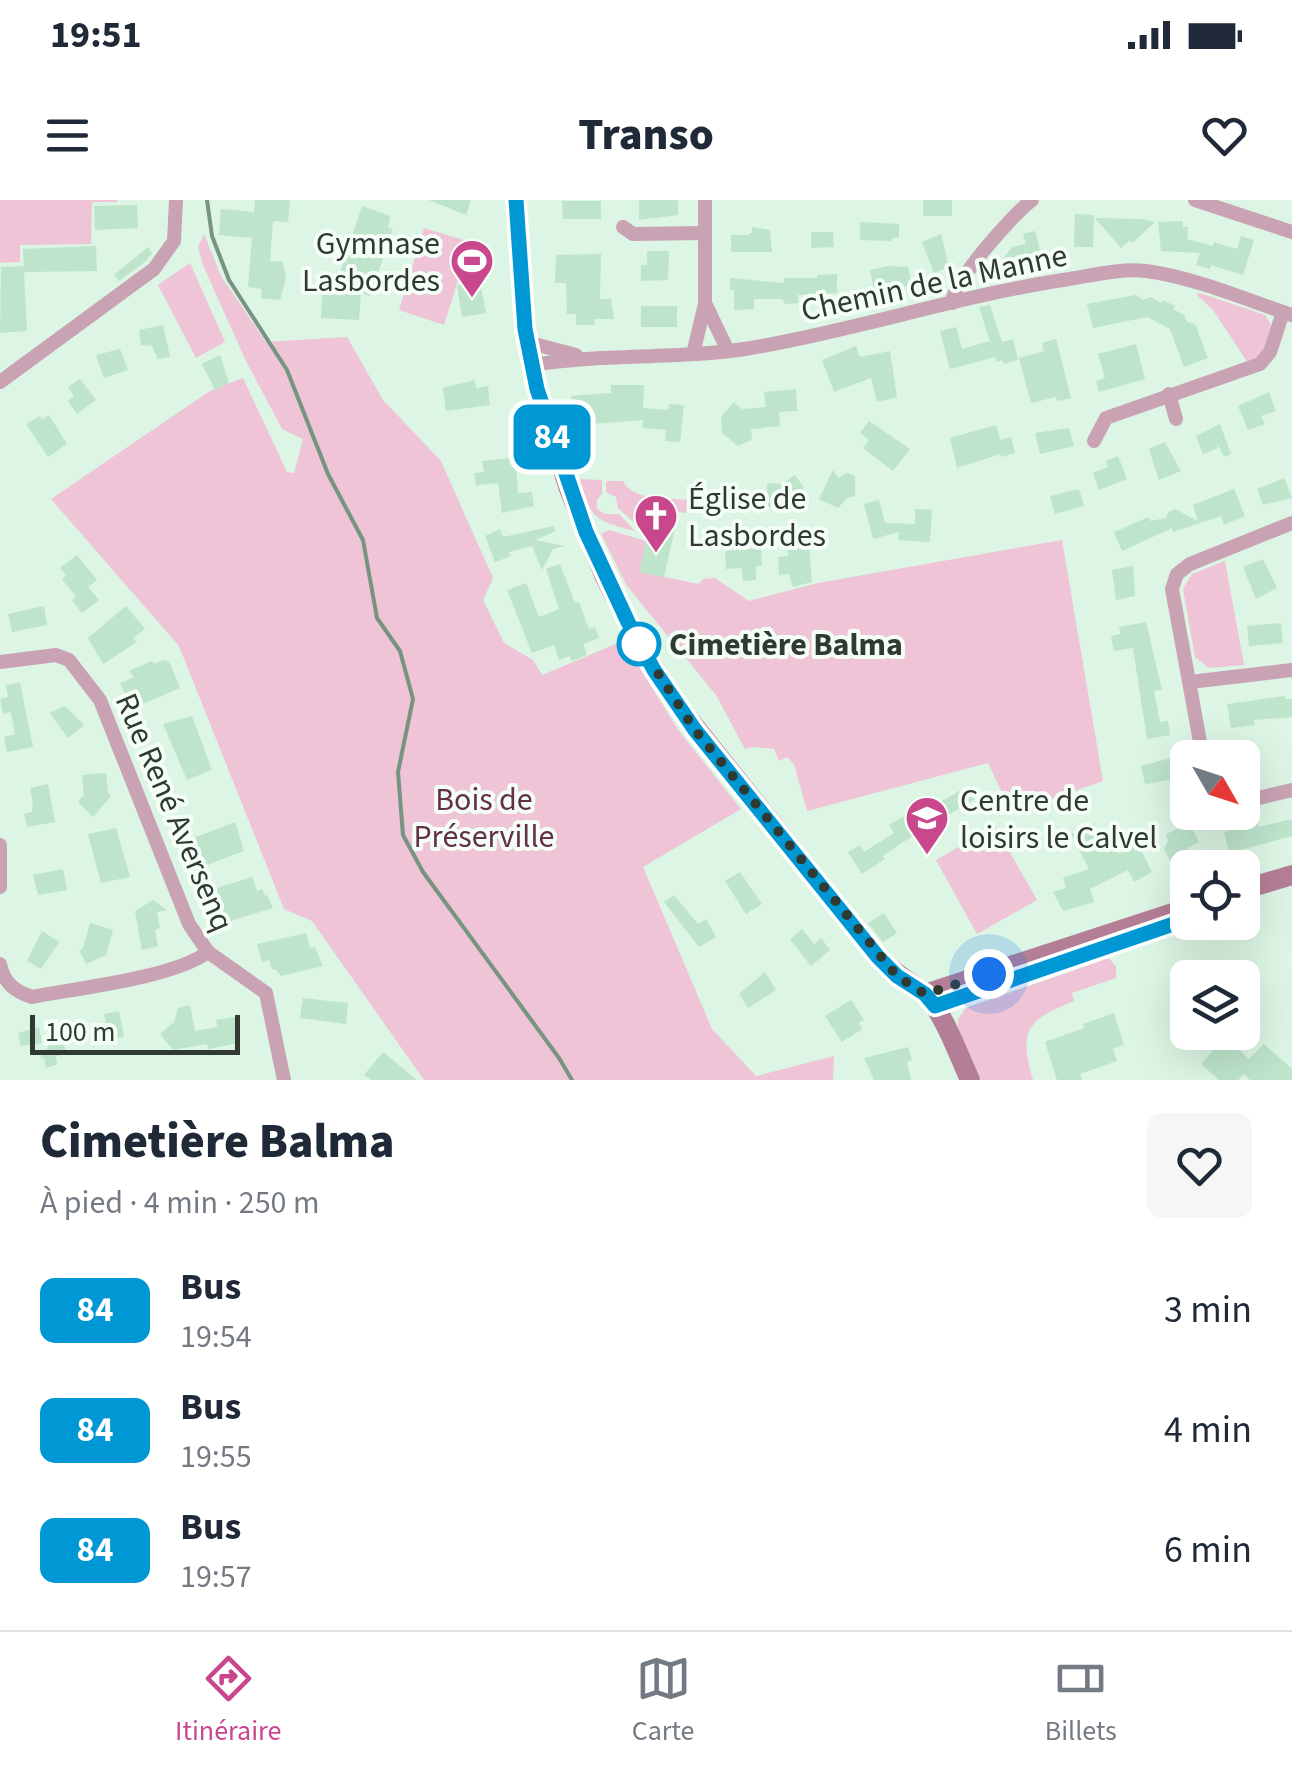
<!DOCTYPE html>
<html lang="fr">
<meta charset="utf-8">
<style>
:root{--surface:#fff;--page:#f6f6f7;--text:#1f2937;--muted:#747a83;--line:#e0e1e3;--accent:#c9478d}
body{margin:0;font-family:"Source Sans 3",sans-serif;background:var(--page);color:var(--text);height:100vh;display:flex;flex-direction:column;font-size:38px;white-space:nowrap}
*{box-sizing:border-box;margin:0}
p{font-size:32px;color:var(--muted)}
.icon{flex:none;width:55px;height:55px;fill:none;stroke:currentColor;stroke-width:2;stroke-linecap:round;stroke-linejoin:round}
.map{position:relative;height:880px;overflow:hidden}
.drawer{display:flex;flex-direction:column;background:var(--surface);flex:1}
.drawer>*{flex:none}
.badge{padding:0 20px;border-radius:15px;font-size:35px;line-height:65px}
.needle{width:65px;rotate:129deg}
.fabs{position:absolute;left:1170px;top:540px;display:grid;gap:20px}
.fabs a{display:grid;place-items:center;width:90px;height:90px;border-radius:15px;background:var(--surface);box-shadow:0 10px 40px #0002;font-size:50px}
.scale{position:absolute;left:30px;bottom:25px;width:210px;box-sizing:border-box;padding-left:10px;border:5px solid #303a33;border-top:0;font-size:28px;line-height:35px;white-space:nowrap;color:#303a33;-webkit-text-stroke:8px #f4fef7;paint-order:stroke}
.you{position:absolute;width:50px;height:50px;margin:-25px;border:8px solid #fff;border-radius:50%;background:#1a73e8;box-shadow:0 0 0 15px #1a73e833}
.map>.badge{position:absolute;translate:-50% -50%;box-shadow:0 0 0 5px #fff}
.round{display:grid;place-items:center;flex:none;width:105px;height:105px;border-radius:15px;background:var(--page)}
.overview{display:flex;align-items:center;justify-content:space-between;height:170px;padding:0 40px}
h1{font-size:48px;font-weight:800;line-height:75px}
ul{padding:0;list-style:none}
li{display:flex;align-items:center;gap:30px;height:120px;padding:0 40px}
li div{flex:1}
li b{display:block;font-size:38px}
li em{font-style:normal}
li .badge{min-width:110px;font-weight:700;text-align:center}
.status{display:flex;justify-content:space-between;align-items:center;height:70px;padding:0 50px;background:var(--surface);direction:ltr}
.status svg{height:28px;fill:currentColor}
header{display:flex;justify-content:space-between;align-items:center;height:130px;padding:0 40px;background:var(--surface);font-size:45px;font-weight:800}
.tabs{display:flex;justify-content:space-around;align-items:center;height:140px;border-top:2px solid var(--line);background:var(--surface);font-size:28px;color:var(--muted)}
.tabs a{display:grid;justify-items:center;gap:5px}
.tabs .current{color:var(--accent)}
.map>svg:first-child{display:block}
.green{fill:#eec4d6}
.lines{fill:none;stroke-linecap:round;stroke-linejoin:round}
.stream{stroke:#779481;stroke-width:4}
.building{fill:#bee4cc}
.street{stroke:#c9a3b3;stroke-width:14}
.secondary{stroke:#b57e97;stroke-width:20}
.line-casing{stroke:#fff;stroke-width:22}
.line{stroke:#0098d4;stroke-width:15}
.walk{stroke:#303a33;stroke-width:10;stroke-dasharray:0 18}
.stop-dot{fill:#fff;stroke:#0098d4;stroke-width:5}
.labels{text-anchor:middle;stroke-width:8;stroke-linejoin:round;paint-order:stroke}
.poi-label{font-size:32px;fill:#303a33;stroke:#f4fef7;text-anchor:start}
.street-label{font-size:32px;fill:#303a33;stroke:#f4fef7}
.stop-label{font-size:32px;font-weight:bold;fill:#303a33;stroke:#f4fef7;text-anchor:start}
.park-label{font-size:32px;fill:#632f49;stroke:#f4fef7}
</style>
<div class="status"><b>19:51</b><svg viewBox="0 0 49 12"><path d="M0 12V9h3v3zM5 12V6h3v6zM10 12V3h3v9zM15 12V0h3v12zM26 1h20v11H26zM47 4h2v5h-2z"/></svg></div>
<header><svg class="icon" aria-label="menu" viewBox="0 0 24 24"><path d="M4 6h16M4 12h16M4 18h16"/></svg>Transo<svg class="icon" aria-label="heart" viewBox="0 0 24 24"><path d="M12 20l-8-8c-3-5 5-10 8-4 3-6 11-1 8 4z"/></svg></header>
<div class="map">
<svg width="1292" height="880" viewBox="0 0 1292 880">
<rect width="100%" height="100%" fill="#dcf5e4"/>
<g class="green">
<path d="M0 0H117V2H92L91 44 20 45V62L0 63Z"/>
<path d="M424 28 470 42 444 125 399 110Z"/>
<path d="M204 34 221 76 266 142 347 137 383 200 441 261 493 378 483 400 504 443 533 460 542 475 623 441 679 531 741 609 643 667 712 829 756 876 834 856 833 880H424L312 721 284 709 179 446 51 299 210 191 243 178 287 272 294 273 303 239 282 229 245 159 203 65 198 47Z"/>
<path d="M190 63 225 142 196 158 158 85Z"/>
<path d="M1200 93 1265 115 1271 125 1262 155 1248 163 1213 110 1196 94Z"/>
<path d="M578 279 602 280V294L597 300V309L605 314H619L635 331C596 321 591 319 578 279Z"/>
<path d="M606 281H623C633 301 667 298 688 300L686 313 647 307 638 326 618 308 616 297 606 292Z"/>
<path d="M609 330 646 341 640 372 699 384 703 379 715 378 749 401 818 383 1062 340 1103 581 1012 613 988 563 807 611 794 564 787 557 779 561 774 549 754 547 745 549 716 495 627 386 601 334Z"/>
<path d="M1225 361 1244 465 1209 468 1195 457 1183 389 1192 374Z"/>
<path d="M995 626 1037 700 977 734 936 660Z"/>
<path d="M1109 758 1116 767V778L1072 793 1074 801C1027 820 1018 830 1033 880H981L958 827V819L966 808Z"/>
</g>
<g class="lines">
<path class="stream" d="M207 0 212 36 229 80 287 170 328 274 363 340 377 418 400 451 413 499 398 572 403 635 423 672 559 858 572 880"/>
</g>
<g class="building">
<path d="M255 0H290L288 22 273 21 270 61 283 62 286 78 280 100 261 98 262 89 248 87 252 38 219 35 221 9 254 12Z"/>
<path d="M429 0H471L466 15Z"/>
<path d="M639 0H678V15L639 20Z"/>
<rect x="923" y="0" width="29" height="16"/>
<path d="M562 1H601V19H563Z"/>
<path d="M137 5 138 28 95 30 94 6Z"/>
<path d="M362 6 390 16 388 28 393 29 370 96 361 93 359 120 321 118 323 85H336Z"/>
<path d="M1075 14 1094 15 1093 47H1074Z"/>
<path d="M1095 18 1141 19 1155 22 1132 43 1130 40 1121 48Z"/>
<path d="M1183 21V27H1188L1187 39 1213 46 1214 42 1237 49 1241 36 1254 40 1243 75 1211 65 1210 69 1196 65 1200 53 1161 51 1158 22Z"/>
<path d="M860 22 899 24V38H892V41L860 40Z"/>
<path d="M752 27 770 30 772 52H731V35H748L752 32Z"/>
<path d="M1035 31 1041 53 999 64 1012 47 1026 44 1023 34Z"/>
<path d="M811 32H833L834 47 811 48Z"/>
<path d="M941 34 949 67 934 73 922 42Z"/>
<path d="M96 46 97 71 24 72 27 131 0 133 1 67 24 66 23 49Z"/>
<path d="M148 47 152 53 146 61 119 81 114 75Z"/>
<path d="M647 51H669L668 80 641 81V65H647Z"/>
<path d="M601 54 600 99H611L614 119H594L595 125H576V114H567L566 83H555L556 55Z"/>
<path d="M888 66 908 67 912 85 875 95 870 70Z"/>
<path d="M837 74V93L798 95V103L784 104 783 99H754V109L734 110V90H730V78L784 83V78H817V75Z"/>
<path d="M474 81V84L480 82 486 113 462 117 457 86Z"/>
<path d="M1136 95 1143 100 1151 97 1161 103 1163 100 1175 106 1173 109 1184 115 1187 122 1195 124 1208 158 1184 167 1170 129 1147 117 1093 128 1087 104Z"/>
<path d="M990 105 1002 142 1013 139 1018 160 1004 164 1002 160 996 162 995 157 950 169 940 131 956 127 962 149 990 141 979 107Z"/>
<rect x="641" y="106" width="36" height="21"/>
<path d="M163 125 170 157 158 159 152 146 141 145 139 130Z"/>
<path d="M1056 139 1071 198 1057 201 1056 197 1031 203 1019 158 1044 151 1042 143Z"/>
<path d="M1136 144 1145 179 1099 192 1096 181 1105 178 1098 154Z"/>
<path d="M856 146 860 157 890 151 897 197 877 202 871 178 834 192 822 160Z"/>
<path d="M120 149 128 170 104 178 96 155Z"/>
<path d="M220 155 229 183 215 190 202 164Z"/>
<path d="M80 179 96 200 77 214 68 201 74 196 68 187Z"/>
<path d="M475 180 476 188 488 186 490 205 446 211 443 188Z"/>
<path d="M611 185H644L643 208 668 210 669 204 684 205 680 242 665 241 666 230 643 228V220L577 225 571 196 611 193Z"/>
<path d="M796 189 797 211 779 212 780 226 751 229 752 240 738 246 722 233 721 217 734 202 742 209 766 207 764 192Z"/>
<path d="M1269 192 1276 211 1261 216 1265 224 1248 230 1238 206Z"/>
<path d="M49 215 67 244 48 257 26 224 40 216 42 220Z"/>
<path d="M869 221 910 249 893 271 863 248 869 240 860 233Z"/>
<path d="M1220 224 1231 254 1224 257 1216 241 1218 248 1203 254 1196 236Z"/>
<path d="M996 225 1000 240 1011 237 1015 253 1001 257 1000 254 957 268 950 238Z"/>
<path d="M1069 228 1074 246 1040 254 1035 233Z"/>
<path d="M1165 242 1181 271 1159 280 1149 249Z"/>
<path d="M1118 256 1127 279 1099 290 1093 273 1108 267 1106 261Z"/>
<path d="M510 258 511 265 516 264 518 293 532 292 534 306 502 313 498 283 476 285 474 273 484 272 482 261Z"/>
<path d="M833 270 838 278 847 273 855 276V296L847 298 838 308 819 299Z"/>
<path d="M795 275 804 288 785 301V306L768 307 767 283 782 284Z"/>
<path d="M1284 278 1292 298 1263 305 1257 289Z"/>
<path d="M1079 289 1084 306 1055 314 1050 296Z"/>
<path d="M1234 289 1245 316 1224 325 1221 316 1173 332 1172 328 1122 351 1114 332 1149 317 1150 321 1166 318 1168 312 1175 309 1198 321 1193 305Z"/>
<path d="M879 300 885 323 915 324V309L932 310 930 342 898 340 899 332 873 339 864 304Z"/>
<path d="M653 313 677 319 664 377 639 372Z"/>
<path d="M554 326 556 331 535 340 565 346 553 349 542 370 532 346 509 352 511 356 495 362 485 336 500 329 503 337Z"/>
<path d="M809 345 812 382 793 387 789 374 779 375 778 357 788 356 787 347Z"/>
<path d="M761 348 762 366H756V380L743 381 742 368 726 369 725 351Z"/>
<path d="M77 355 97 380 88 387 99 400 82 413 72 400 76 397 62 379 66 375 60 368Z"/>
<path d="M1263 359 1277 388 1256 399 1243 367Z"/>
<path d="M560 364 575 403 579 402 589 429 595 427 599 438 583 444 587 455 572 461 569 456 559 460 554 445 532 453 507 390 526 383 539 417 559 409 546 369Z"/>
<path d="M1133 366 1135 396 1116 400 1112 370Z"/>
<path d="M44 406 47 425 12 432 8 414Z"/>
<path d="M126 406 145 429 133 438 137 442 103 464 88 438Z"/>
<path d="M1146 422 1162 490 1154 491 1160 522 1168 521 1170 535 1147 539 1133 448 1114 451 1111 436 1121 434 1119 427Z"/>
<path d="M1281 423 1283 443 1249 446 1247 426Z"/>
<path d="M164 460 169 461 180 488 131 509 120 483 134 477 129 471 152 461 154 464Z"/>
<path d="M20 483 33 547 7 552 4 537 15 534 11 512 3 514 0 499 8 497 6 485Z"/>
<path d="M1285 496V499H1292V517L1254 520 1255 525 1231 528 1227 504Z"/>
<path d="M65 506 84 525 68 538 50 513Z"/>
<path d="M192 516 212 570 187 580 163 524Z"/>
<path d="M1256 550 1260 569 1242 574V553Z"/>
<path d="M1175 557V579L1145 584 1141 566Z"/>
<path d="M106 573 108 593 111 596 93 617 78 602 84 595 82 575Z"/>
<path d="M48 584 55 622 27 627 24 614 32 612 33 605 30 588Z"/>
<path d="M968 586 975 599 900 644 883 656 885 659 862 674 848 652 860 645 864 652 894 633 889 625 920 607 923 612Z"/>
<path d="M1292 619V636L1229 653 1224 632 1258 621 1259 627Z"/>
<path d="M235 622 244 651 194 670 183 642Z"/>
<path d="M1094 623 1103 643 1112 640 1119 654 1138 644 1152 672 1134 682 1128 670 1090 689 1094 702 1063 711 1053 692 1066 688 1063 678 1089 669 1071 634Z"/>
<path d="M1189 623 1199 642 1187 648 1191 655 1172 664 1164 649 1168 640 1165 635Z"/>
<path d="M116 628 130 677 101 683 88 634Z"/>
<path d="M63 669 67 690 38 695 33 675Z"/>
<path d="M740 672 762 704 746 714 725 681Z"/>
<path d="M252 677 257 691 262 689 265 696 267 695 273 708 227 722 224 716 214 719 204 692Z"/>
<path d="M674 695 698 724 706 719 716 737 699 747 664 702Z"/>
<path d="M153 700 167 710 157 712 160 728 155 730 158 746 142 750 135 711Z"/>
<path d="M884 713 897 733 883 742 868 723Z"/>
<path d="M90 723 113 730 106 755 86 764 79 750 83 748Z"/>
<path d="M802 729 814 744 821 738 830 750 811 766 790 739Z"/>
<path d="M42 731 59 742 41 769 27 761Z"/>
<path d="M306 733 310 748 315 747 323 766 281 776 275 769H272L269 760 262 762 257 744Z"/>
<path d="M765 772 776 790 748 808 739 794Z"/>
<path d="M303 798 348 803 346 824 300 818Z"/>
<path d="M851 800 864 820 859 823 862 829 842 842 825 816Z"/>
<path d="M190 805 195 831 218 827 216 820 235 817 239 843 208 849 207 844 173 850 160 834 174 822 178 808Z"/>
<path d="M119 811 124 837 94 843 91 829 106 824 104 814Z"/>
<path d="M1114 813 1124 845 1113 849 1117 861 1080 874 1082 880H1057L1045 842 1084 828 1083 824Z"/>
<path d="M39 827 42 843 21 846 18 833Z"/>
<path d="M61 828 66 854 56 856 57 864 46 868 44 858 40 859Z"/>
<path d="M1225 837 1249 859 1264 844 1292 869V880H1250L1244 874 1238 880H1219L1201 864Z"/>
<path d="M908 847 912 860 907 862 911 880H874L864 858Z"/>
<path d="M383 852 417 880H371L364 875Z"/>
</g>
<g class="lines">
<g class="street">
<path d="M1195 0 1292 32"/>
<path d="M623 27 633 34 705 33"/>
<path d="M952 103C951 84 1014 13 1032 0"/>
<path d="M706 105 728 151"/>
<path d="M527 142 576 155"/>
<path d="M693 154 705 104V0"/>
<path d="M532 165C604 153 678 160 751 148 857 130 958 96 1063 80 1090 76 1120 68 1146 71 1193 77 1247 100 1292 115"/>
<path d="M0 182 154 69 174 41 176 0"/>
<path d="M1169 194 1176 219"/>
<path d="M1094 241 1106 218 1260 164 1270 152 1283 112"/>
<path d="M0 462 56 455 69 460 100 500 189 724 208 752C173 778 78 788 32 797 14 791 4 783 0 764"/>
<path d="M1190 482 1292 470"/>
<path d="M1203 558 1172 389 1177 374 1190 364 1292 323"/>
<path d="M1242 602 1292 590"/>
<path d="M0 645V687"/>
<path d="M208 752 266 793 284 880"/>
</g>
<g class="secondary">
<path d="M516 0 525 129 537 189 569 289 604 375 639 444 676 503 878 757C893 773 912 782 927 797 943 812 960 858 970 880"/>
<path d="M1242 690 1292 675"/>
<path d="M925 794 1188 708"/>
</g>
</g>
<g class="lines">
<defs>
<path id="line" d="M516 0 525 129 537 189 586 332 628 422 654 470 695 530 878 757 897 776 925 794 935 806 1188 719"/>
</defs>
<use href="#line" class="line-casing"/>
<use href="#line" class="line"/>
<path class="walk" d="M639 444 695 530 897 776 925 794 989 774"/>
</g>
<defs>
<symbol id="stadium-pin" viewBox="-11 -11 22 30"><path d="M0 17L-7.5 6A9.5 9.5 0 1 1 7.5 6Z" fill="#c9478d" stroke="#f4fef7"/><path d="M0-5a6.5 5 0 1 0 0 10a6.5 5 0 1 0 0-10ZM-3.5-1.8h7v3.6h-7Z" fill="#fff"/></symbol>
<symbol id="church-pin" viewBox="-11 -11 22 30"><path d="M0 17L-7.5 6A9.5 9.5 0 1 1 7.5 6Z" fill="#c9478d" stroke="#f4fef7"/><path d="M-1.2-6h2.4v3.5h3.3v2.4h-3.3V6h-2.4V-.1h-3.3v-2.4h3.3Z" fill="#fff"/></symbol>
<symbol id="school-pin" viewBox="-11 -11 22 30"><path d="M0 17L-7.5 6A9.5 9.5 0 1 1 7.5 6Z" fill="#c9478d" stroke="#f4fef7"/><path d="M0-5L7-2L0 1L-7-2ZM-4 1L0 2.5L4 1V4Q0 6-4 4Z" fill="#fff"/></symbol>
</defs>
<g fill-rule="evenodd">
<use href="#stadium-pin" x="447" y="36" width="50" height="68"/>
<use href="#church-pin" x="631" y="291" width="50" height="68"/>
<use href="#school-pin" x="902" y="593" width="50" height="68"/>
</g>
<circle class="stop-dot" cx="639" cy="444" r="20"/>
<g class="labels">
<g class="poi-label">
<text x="440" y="54" text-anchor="end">Gymnase<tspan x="440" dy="37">Lasbordes</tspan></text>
<text x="688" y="309">Église de<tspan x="688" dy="37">Lasbordes</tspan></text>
<text x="960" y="611">Centre de<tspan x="960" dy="37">loisirs le Calvel</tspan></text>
</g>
<g class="street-label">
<text transform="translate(934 82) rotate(-12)" y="11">Chemin de la Manne</text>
<text transform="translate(175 612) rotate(67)" y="11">Rue René Aversenq</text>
</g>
<g class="stop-label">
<text x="669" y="455">Cimetière Balma</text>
</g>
<g class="park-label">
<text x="484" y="610">Bois de<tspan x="484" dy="37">Préserville</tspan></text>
</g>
</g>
</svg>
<div class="fabs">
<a><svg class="needle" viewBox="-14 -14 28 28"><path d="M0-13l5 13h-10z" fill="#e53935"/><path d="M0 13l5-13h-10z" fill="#747a83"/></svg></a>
<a><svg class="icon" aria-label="locate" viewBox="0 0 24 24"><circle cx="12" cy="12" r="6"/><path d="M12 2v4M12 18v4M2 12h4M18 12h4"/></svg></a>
<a><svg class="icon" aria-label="layers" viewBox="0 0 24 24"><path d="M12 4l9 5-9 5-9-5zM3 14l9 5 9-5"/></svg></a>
</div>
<div class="scale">100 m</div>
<div class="you" style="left:989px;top:774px"></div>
<b class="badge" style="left:552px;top:237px;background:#0098d4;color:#fff">84</b>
</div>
<section class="drawer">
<div class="overview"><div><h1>Cimetière Balma</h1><p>À pied · 4 min · 250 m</p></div><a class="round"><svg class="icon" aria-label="heart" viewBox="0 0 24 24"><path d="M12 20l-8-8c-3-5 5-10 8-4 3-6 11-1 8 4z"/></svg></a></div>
<ul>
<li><span class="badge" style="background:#0098d4;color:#fff">84</span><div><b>Bus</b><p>19:54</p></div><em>3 min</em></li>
<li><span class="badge" style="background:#0098d4;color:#fff">84</span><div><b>Bus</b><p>19:55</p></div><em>4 min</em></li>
<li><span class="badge" style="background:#0098d4;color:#fff">84</span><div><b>Bus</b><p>19:57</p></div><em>6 min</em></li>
</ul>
</section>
<nav class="tabs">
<a class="current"><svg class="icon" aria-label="directions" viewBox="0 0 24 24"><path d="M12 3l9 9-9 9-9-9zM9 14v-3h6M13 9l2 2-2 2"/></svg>Itinéraire</a>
<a><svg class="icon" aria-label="map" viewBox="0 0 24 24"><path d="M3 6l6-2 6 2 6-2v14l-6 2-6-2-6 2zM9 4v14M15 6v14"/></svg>Carte</a>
<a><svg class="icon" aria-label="tickets" viewBox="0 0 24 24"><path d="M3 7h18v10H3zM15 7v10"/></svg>Billets</a>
</nav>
